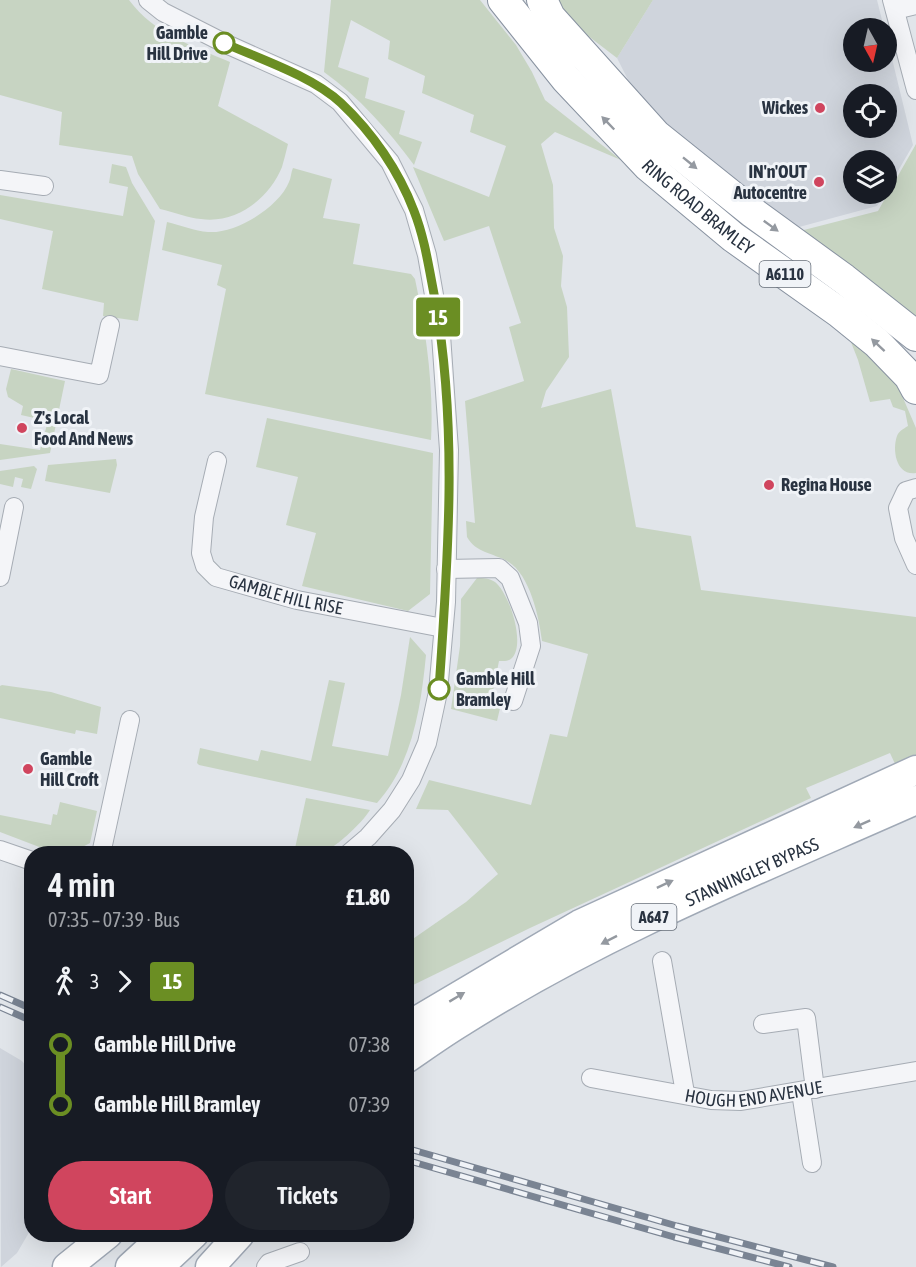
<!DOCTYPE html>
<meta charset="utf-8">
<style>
:root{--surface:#171b24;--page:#20242c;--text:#f1f3f6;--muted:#9ea1a6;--accent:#d0455e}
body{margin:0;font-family:"Asap Condensed",sans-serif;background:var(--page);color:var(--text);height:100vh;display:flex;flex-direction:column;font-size:22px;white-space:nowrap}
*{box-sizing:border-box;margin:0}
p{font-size:20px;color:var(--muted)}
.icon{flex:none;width:33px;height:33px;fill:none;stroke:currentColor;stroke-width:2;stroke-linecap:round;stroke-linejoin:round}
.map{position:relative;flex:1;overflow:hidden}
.sheet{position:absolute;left:24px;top:846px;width:390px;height:396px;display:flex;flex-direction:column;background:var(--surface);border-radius:24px;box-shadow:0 6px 24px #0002}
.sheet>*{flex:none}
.badge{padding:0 12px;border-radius:4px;font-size:21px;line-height:39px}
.needle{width:39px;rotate:172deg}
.fabs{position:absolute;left:843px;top:18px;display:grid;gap:12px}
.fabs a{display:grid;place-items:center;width:54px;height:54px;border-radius:50%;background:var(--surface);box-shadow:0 6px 24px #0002;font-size:30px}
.map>.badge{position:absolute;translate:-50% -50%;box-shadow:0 0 0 3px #fff}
.legs{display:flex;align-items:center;gap:9px;height:66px;padding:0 24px;font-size:20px}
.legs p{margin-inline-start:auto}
.summary{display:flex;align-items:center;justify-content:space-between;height:102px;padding:0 24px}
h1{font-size:33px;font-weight:600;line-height:45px}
.cta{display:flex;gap:12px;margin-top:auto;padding:12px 24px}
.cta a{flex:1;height:69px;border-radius:36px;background:var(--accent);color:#fff;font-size:24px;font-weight:600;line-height:69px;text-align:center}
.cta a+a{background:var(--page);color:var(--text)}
ul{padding:0 24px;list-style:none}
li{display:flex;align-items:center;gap:21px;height:60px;font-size:22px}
li i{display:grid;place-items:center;width:9px;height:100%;margin:0 8px;background:currentColor}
li i::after{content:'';width:15px;height:15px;margin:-8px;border:4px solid;border-radius:50%;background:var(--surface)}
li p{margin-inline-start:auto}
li:first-child i{background:linear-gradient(#0000 50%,currentColor 0)}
li:last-child i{background:linear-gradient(currentColor 50%,#0000 0)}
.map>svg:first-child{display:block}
.built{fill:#cfd4dc;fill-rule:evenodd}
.green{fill:#c7d4c2}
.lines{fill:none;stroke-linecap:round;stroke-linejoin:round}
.minor-casing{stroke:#a6acb4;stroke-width:20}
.primary-casing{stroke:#a0a9b6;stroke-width:31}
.trunk-casing{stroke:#8892a0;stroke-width:32}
.minor{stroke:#f4f5f8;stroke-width:18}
.primary{stroke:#fff;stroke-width:28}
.trunk{stroke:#fff;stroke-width:30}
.rail-casing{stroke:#7a8493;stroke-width:7}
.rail{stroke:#f0f3f7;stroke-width:4.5;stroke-dasharray:14;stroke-linecap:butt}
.oneway{fill:#9499a0}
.line-1-casing{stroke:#fff;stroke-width:14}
.line-1{stroke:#6b8e23;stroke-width:9}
.stop-1-dot{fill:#fff;stroke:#6b8e23;stroke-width:3}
.poi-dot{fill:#d0455e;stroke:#f0f3f7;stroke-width:2}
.labels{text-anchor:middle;stroke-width:6;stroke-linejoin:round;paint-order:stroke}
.shield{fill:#f0f3f7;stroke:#656d78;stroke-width:1.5}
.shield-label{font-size:16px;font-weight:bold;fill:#293341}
.stop-label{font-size:18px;font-weight:bold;fill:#293341;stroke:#f0f3f7;text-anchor:end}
.poi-label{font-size:18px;font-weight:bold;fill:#293341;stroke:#f0f3f7;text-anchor:start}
.street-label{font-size:18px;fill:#293341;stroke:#f0f3f7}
</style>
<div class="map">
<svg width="916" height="1267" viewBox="0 0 916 1267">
<rect width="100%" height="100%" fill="#e1e5ea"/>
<g class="built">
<path d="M653 0H877L884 28H854V62H886L887 38 913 145 887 190 886 160H854V194H885L877 206 788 230 656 135 617 58ZM854 94H886V128H854Z"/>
<path d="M0 1048 22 1061 32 1074 31 1229 17 1253 1 1267Z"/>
</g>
<g class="green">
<path d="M0 0H129C154 34 193 46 230 62L218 106 288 144C286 152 284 160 282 167 269 199 236 224 201 219 188 218 174 212 160 209L138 174 132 156 59 145 62 112 0 95Z"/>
<path d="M331 0H480L516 45 532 72 545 100 621 160 555 132 541 144 553 185 554 228 563 256 561 286 567 307 569 357 546 391 541 408 611 389 636 527 691 536 701 590 916 617V757L896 766 890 753 806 788 811 798 530 928 407 988V943L466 902 498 874 448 810 416 809 429 780 531 805 550 734 567 737 588 654 542 641C539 617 530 574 507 561 493 553 476 553 467 537L466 521 475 523 465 401 524 381 509 327 521 323 489 226 444 241 413 167 489 197 506 146 470 132 474 115 422 93 425 76 388 59 390 41 351 20 338 67 369 78 365 98 405 111 399 134 422 142 414 165C388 130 360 98 324 72Z"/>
<path d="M551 0H653L617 58 566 19Z"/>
<path d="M916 144V319L796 232 878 211Z"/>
<path d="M112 164 126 167 132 183 155 221 138 321 103 316 104 303 42 289 53 231 0 219V195L123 216 128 187 109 183Z"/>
<path d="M293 168 332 179 323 218 360 224 353 264 411 274 415 279C426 331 434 387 431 440L205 394 226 289 217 285 222 265 162 250 167 222C180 225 195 231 208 232 236 234 279 207 289 182 291 178 291 172 293 168Z"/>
<path d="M847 332 891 377 900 391 916 428V473C896 476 892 450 897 436 899 431 903 429 908 426L905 411 893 407 890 399 870 402 858 360Z"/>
<path d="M11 369 65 381 50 453 0 460V444L40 450 48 421 21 415 23 406 8 397 6 389Z"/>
<path d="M267 418 433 453 430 594 408 611 302 586 316 533 286 525 298 477 256 467Z"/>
<path d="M116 459 117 465 110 493 45 481 48 465Z"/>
<path d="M34 466 37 469 31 489 21 487 23 479 15 477 13 487 0 484V471Z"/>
<path d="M477 578C484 578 489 578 495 582 509 593 526 643 512 658 508 662 503 661 499 661L491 701 501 704 497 721 451 709 460 646 461 599Z"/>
<path d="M410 637 426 655C421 706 413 763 377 803L199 765 197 763 200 748 258 761 261 750 311 761 329 680 345 683 332 746 388 756 401 695Z"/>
<path d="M2 685 51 692 101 707 97 734 76 730 75 734 0 718V686Z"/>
<path d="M306 798 370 810C362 823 333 851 318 854 310 855 302 854 294 853Z"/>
<path d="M60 802 97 811 90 843 71 853H55L0 832V815L51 825 53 814 57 815Z"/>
</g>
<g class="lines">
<defs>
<g id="minor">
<path d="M148 0 163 12 224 43 316 84 340 102 390 162 414 210 427 255 441 335 449 450 446 602 438 692 427 743 411 780 392 810 368 837 348 854"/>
<path d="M892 0 916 90"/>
<path d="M895 10 916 5"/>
<path d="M0 180 44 186"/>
<path d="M0 356 99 375 110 325"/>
<path id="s1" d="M217 461 204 517 201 553 205 566 216 577 297 600 443 628"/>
<path d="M916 488 906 491 898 508 904 538 916 565"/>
<path d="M446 569 499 568 510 578 528 623 531 646 513 701"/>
<path d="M0 577 14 507"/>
<path d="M0 850 32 861"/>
<path d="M101 854 130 720"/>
<path d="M662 961 685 1093"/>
<path d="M763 1024 806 1018 815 1089"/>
<path id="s2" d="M591 1078 711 1100 741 1101 916 1071"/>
<path d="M801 1092 812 1163"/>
<path d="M266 1267 269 1263 300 1252"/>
</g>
<g id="primary">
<path d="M406 1027 580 924 916 770"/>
<path id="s3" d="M406 1059C425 1046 443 1033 463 1021 605 931 763 868 916 800"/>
<path d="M67 1267 108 1234"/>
<path d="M130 1267 166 1234"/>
<path d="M159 1267 194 1234"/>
<path d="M210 1267 240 1234"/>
</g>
<g id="trunk">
<path id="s4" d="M503 0 566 79 648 166 733 237 840 313 877 343 909 376 916 389"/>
<path d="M542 0 550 17 656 135 752 212 844 279 916 336"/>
</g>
</defs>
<use href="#minor" class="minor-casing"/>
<use href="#primary" class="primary-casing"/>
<use href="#trunk" class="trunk-casing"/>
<use href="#minor" class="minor"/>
<use href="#primary" class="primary"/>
<use href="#trunk" class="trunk"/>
<defs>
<g id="rail">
<path d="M0 995 32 1009"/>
<path d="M0 1007 32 1021"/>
<path d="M406 1148 677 1226 833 1267"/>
<path d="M406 1160 674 1237 789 1267"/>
</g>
</defs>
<use href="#rail" class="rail-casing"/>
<use href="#rail" class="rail"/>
</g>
<defs><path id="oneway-solid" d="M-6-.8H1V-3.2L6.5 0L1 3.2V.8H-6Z" transform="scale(1.5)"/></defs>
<g class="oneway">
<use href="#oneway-solid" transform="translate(608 123) rotate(-134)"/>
<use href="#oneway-solid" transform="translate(690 163) rotate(39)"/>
<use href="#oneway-solid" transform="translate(771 226) rotate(36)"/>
<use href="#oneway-solid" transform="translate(878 345) rotate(-137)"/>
<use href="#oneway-solid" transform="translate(862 824) rotate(156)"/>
<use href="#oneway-solid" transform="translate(665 884) rotate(-25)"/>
<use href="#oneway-solid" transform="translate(609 940) rotate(153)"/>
<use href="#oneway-solid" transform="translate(457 997) rotate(-31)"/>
</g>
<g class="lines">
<defs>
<path id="line-1" d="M224 43C260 59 312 76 341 103 372 132 399 171 414 211 425 239 429 269 435 299 458 428 448 559 439 689"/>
</defs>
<use href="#line-1" class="line-1-casing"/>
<use href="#line-1" class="line-1"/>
</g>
<g class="stop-1-dot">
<circle cx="224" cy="43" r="10"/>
<circle cx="439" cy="689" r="10"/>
</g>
<g class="poi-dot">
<circle cx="820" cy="108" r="6"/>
<circle cx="819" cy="182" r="6"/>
<circle cx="22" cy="428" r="6"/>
<circle cx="769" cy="485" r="6"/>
<circle cx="28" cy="769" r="6"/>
</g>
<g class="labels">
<g class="shield">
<rect x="759.5" y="261" width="51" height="26" rx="4.5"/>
<rect x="631.5" y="904" width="45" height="26" rx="4.5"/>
</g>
<g class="shield-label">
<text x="785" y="280">A6110</text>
<text x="654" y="923">A647</text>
</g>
<g class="stop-label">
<text x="208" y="39">Gamble<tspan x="208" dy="21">Hill Drive</tspan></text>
<text x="456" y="685" text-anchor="start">Gamble Hill<tspan x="456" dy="21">Bramley</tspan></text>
</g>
<g class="poi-label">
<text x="808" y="114" text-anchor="end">Wickes</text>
<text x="807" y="178" text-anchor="end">IN'n'OUT<tspan x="807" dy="21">Autocentre</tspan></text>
<text x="34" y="424">Z's Local<tspan x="34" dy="21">Food And News</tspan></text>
<text x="781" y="491">Regina House</text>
<text x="40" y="765">Gamble<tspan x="40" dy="21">Hill Croft</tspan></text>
</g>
<g class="street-label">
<text dy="6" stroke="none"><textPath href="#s4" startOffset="285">RING ROAD BRAMLEY</textPath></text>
<text dy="6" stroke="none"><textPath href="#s1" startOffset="195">GAMBLE HILL RISE</textPath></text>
<text dy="6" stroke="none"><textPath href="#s3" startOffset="394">STANNINGLEY BYPASS</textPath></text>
<text dy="6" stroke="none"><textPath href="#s2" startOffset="165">HOUGH END AVENUE</textPath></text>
</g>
</g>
</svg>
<div class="fabs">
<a><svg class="needle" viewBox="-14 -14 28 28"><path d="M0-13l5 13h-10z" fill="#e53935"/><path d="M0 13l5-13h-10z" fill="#9ea1a6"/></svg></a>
<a><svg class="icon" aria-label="locate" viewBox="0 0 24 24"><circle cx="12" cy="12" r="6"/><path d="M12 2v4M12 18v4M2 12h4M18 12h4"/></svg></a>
<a><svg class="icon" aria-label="layers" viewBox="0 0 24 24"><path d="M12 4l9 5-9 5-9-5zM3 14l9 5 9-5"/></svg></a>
</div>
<b class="badge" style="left:438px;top:317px;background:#6b8e23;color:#fff">15</b>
<section class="sheet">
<div class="summary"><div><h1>4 min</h1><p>07:35 – 07:39 · Bus</p></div><b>£1.80</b></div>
<div class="legs"><svg class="icon" aria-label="walk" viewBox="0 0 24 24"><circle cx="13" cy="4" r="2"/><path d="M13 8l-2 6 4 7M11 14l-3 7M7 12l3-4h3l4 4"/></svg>3<svg class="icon" aria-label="forward" viewBox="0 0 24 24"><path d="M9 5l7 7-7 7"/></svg><b class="badge" style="background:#6b8e23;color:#fff">15</b></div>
<ul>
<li><i style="color:#6b8e23"></i><b>Gamble Hill Drive</b><p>07:38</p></li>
<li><i style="color:#6b8e23"></i><b>Gamble Hill Bramley</b><p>07:39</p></li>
</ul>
<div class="cta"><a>Start</a><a>Tickets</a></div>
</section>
</div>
